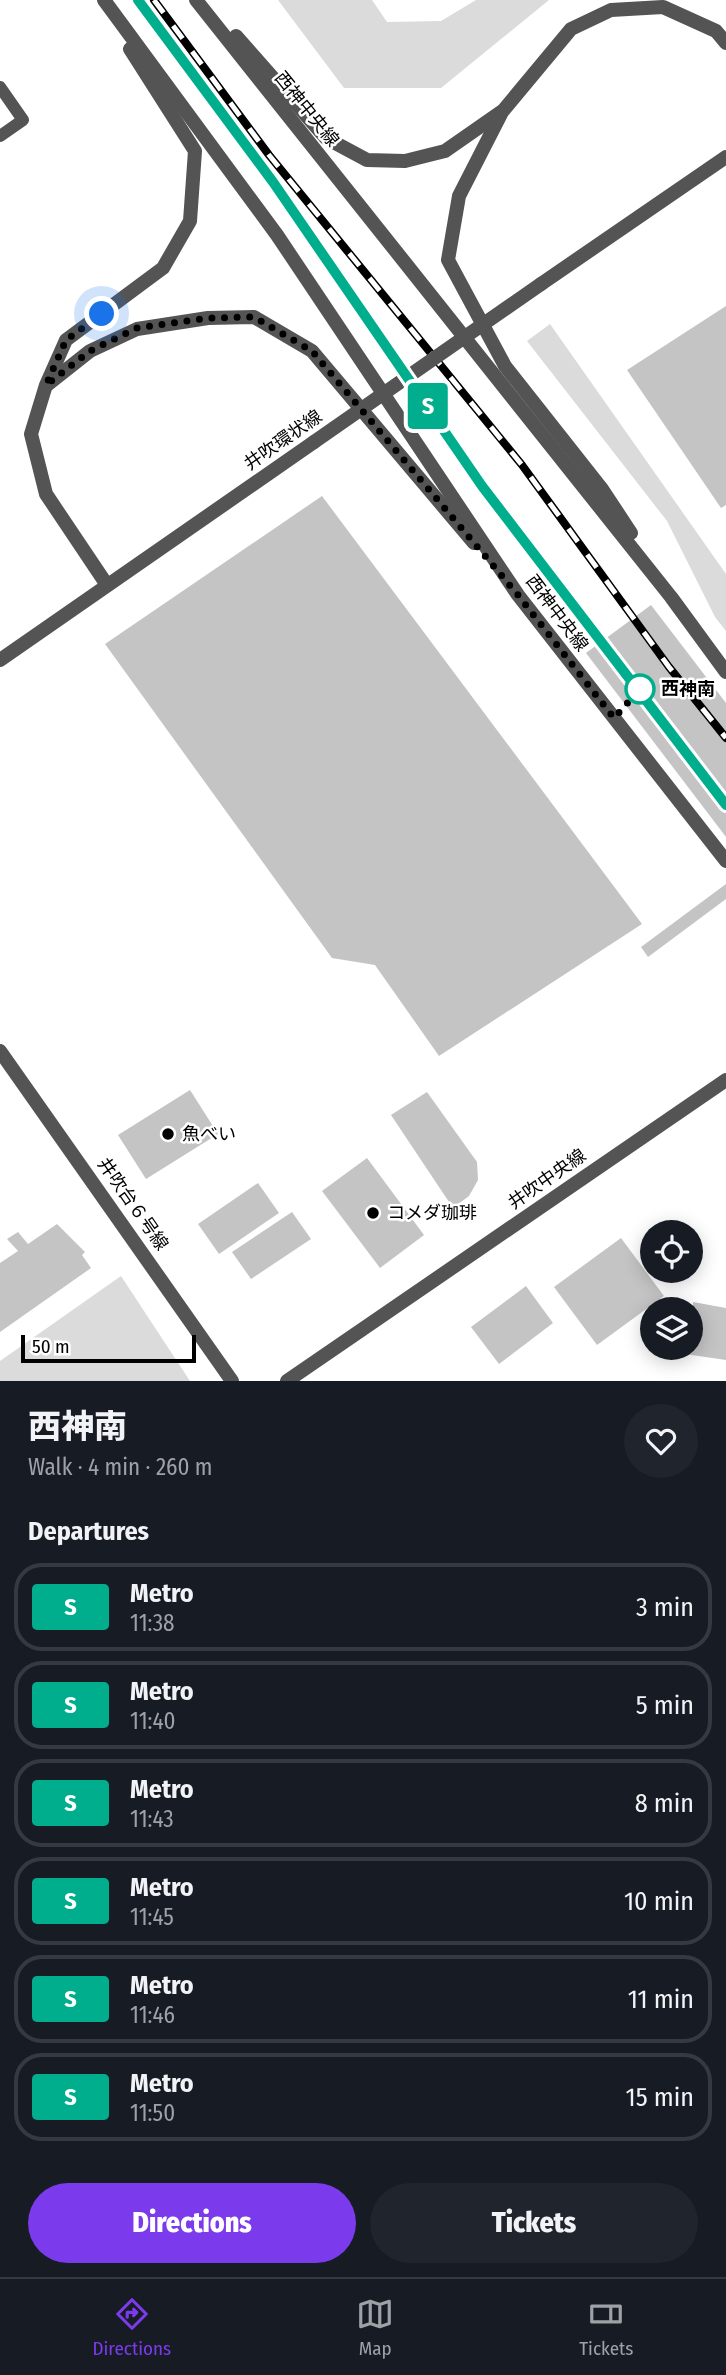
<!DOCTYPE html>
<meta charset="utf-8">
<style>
:root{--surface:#171b24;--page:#20242c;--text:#f1f3f6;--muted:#9ea1a6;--line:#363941;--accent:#7c3aed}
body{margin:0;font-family:"Fira Sans Condensed","Noto Sans JP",sans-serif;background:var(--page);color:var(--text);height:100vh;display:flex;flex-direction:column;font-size:26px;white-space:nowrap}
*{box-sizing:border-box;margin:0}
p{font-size:23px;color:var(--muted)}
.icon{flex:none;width:38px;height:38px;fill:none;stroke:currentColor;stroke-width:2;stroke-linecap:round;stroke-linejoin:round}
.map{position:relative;height:1381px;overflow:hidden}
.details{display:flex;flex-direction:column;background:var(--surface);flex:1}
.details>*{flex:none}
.badge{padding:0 14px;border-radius:5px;font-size:24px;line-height:46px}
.buttons{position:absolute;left:640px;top:1220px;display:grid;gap:14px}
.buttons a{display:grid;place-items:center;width:63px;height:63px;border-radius:50%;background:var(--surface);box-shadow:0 4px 18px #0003;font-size:35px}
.scale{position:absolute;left:21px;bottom:18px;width:175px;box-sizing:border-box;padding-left:7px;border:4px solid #000;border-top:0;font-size:19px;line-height:24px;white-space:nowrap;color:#000;-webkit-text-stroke:5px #fff;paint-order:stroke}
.you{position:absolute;width:35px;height:35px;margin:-18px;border:5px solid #fff;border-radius:50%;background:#1a73e8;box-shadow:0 0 0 10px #1a73e833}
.map>.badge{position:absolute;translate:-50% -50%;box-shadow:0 0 0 4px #fff}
h2{padding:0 28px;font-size:26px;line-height:63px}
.round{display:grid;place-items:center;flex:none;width:74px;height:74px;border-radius:37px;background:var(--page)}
.headline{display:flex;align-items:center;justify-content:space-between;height:119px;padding:0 28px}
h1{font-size:33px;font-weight:800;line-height:52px}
.primary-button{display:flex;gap:14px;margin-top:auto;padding:14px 28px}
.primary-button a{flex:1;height:80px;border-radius:42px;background:var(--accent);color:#fff;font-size:28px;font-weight:800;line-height:80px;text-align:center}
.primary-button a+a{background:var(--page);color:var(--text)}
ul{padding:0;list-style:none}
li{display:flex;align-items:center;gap:21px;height:88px;margin:0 14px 10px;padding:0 14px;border:4px solid var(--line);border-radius:28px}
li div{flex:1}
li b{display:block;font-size:26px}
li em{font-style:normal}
li .badge{min-width:77px;font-weight:700;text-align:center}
.tabs{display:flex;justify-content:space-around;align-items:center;height:98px;border-top:2px solid var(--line);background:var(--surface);font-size:19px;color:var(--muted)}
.tabs a{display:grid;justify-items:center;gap:4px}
.tabs .selected{color:var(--accent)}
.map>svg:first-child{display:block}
.green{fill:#dbdbdb}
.building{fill:#c4c4c4}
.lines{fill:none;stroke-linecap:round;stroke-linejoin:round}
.service{stroke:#545454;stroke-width:12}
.tertiary{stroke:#545454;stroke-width:14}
.rail-casing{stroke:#000;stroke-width:8}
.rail{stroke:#fff;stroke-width:5;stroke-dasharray:16;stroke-linecap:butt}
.tertiary-bridge{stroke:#545454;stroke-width:14}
.line-casing{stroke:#fff;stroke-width:16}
.line{stroke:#00ae8e;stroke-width:10}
.walk{stroke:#000;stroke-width:7;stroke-dasharray:0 12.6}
.stop-dot{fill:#fff;stroke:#00ae8e;stroke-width:3.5}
.poi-dot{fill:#000;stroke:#fff;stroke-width:2.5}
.labels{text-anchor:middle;stroke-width:5;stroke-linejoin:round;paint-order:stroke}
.street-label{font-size:18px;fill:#000;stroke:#fff}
.stop-label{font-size:18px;font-weight:bold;fill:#000;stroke:#fff;text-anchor:start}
.poi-label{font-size:18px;fill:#000;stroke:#fff;text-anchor:start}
</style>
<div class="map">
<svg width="726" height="1381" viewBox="0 0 726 1381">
<rect width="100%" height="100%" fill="#fff"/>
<g class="green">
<path d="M278 0H372L387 22 441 21 476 0H549L441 88H344Z"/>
<path d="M550 324 726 574V631L715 617 667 521 527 341Z"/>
<path d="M121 1276 190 1381H0V1361Z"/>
</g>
<g class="building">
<path d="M726 306V505L721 508 627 370Z"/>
<path d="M322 496 642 924 439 1056 375 965 332 958 105 644Z"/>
<path d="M651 605 726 703V837L586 653Z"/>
<path d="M726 884V899L648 957 641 947Z"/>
<path d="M190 1090 218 1134 146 1179 118 1135Z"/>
<path d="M427 1092 477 1162 478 1180 469 1196 453 1208 391 1115Z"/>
<path d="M367 1158 424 1235 380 1268 322 1191Z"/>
<path d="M258 1183 279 1213 219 1254 198 1224Z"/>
<path d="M292 1212 311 1239 251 1279 232 1252Z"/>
<path d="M57 1224 85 1252 82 1255 91 1268 0 1332V1263L18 1251 7 1239 18 1232 28 1244Z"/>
<path d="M621 1238 664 1296 597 1345 554 1287Z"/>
<path d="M526 1286 553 1323 499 1364 471 1327Z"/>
<path d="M693 1302 726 1308V1360L685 1354 686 1348H691Z"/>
</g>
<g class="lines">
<path class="service" d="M0 87 23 120 0 136"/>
<g class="tertiary">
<path d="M104 0 277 235 518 595 726 861"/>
<path d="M196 0 671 597 726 672"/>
<path d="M236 36 326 138 367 160 405 161 445 151 501 112"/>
<path d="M541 284 726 157"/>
<path d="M47 385 90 351 137 329 208 318 254 317 312 351 474 543"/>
<path d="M631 533 602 489 505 366 448 260 459 196 502 112 571 29 611 10 663 7 716 31 726 43"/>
<path d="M107 585 46 494 31 434 46 385 66 340 163 268 190 221 195 151 130 49"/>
<path d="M0 660 314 442"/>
<path d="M0 1051 232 1381"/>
<path d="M287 1381 726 1080"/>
</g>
<defs>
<g id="rail">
<path d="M138 0 258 161 482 486 726 805"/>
<path d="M154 0 269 155 522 465 669 667 726 738"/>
</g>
</defs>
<use href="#rail" class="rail-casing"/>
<use href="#rail" class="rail"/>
<path class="tertiary-bridge" d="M314 442 541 284"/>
</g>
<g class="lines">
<defs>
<path id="line" d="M138 0 273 182 482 486 726 805"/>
</defs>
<use href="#line" class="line-casing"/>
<use href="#line" class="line"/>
<path class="walk" d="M102 314 66 340 46 385 90 351 137 328 208 318 254 317 312 351 518 595 614 718 640 689"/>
</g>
<circle class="stop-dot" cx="640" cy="689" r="14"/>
<g class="poi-dot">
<circle cx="168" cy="1134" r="7"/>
<circle cx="373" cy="1213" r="7"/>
</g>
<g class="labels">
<g class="street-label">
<text transform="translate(307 109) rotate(51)" y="6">西神中央線</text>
<text transform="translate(283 440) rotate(-35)" y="6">井吹環状線</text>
<text transform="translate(557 613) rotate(53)" y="6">西神中央線</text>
<text transform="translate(547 1179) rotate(-35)" y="6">井吹中央線</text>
<text transform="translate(133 1204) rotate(55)" y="6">井吹台６号線</text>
</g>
<g class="stop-label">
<text x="661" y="695">西神南</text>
</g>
<g class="poi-label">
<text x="182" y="1140">魚べい</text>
<text x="387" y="1219">コメダ珈琲</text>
</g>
</g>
</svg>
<div class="buttons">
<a><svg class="icon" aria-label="locate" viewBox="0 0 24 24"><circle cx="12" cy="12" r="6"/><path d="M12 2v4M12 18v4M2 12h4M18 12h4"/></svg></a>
<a><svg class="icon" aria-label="layers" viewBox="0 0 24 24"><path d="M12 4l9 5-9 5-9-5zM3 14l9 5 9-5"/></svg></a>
</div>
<div class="scale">50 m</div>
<div class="you" style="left:102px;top:314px"></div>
<b class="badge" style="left:428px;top:406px;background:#00ae8e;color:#fff">S</b>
</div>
<section class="details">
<div class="headline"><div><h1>西神南</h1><p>Walk · 4 min · 260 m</p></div><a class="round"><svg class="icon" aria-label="heart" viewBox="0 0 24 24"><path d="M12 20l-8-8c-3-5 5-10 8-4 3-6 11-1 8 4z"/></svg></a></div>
<h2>Departures</h2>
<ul>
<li><span class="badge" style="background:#00ae8e;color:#fff">S</span><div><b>Metro</b><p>11:38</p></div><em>3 min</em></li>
<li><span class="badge" style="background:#00ae8e;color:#fff">S</span><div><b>Metro</b><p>11:40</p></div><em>5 min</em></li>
<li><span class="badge" style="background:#00ae8e;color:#fff">S</span><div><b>Metro</b><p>11:43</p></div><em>8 min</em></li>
<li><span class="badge" style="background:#00ae8e;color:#fff">S</span><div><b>Metro</b><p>11:45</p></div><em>10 min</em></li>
<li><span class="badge" style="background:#00ae8e;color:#fff">S</span><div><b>Metro</b><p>11:46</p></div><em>11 min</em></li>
<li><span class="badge" style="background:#00ae8e;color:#fff">S</span><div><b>Metro</b><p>11:50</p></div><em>15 min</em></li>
</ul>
<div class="primary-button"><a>Directions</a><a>Tickets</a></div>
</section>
<nav class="tabs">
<a class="selected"><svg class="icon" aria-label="directions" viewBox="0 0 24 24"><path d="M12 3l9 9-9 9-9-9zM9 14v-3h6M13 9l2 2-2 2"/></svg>Directions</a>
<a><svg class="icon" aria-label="map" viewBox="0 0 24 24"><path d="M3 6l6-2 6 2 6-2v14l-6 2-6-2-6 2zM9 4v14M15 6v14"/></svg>Map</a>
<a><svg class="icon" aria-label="tickets" viewBox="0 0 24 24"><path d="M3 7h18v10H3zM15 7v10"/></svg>Tickets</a>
</nav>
